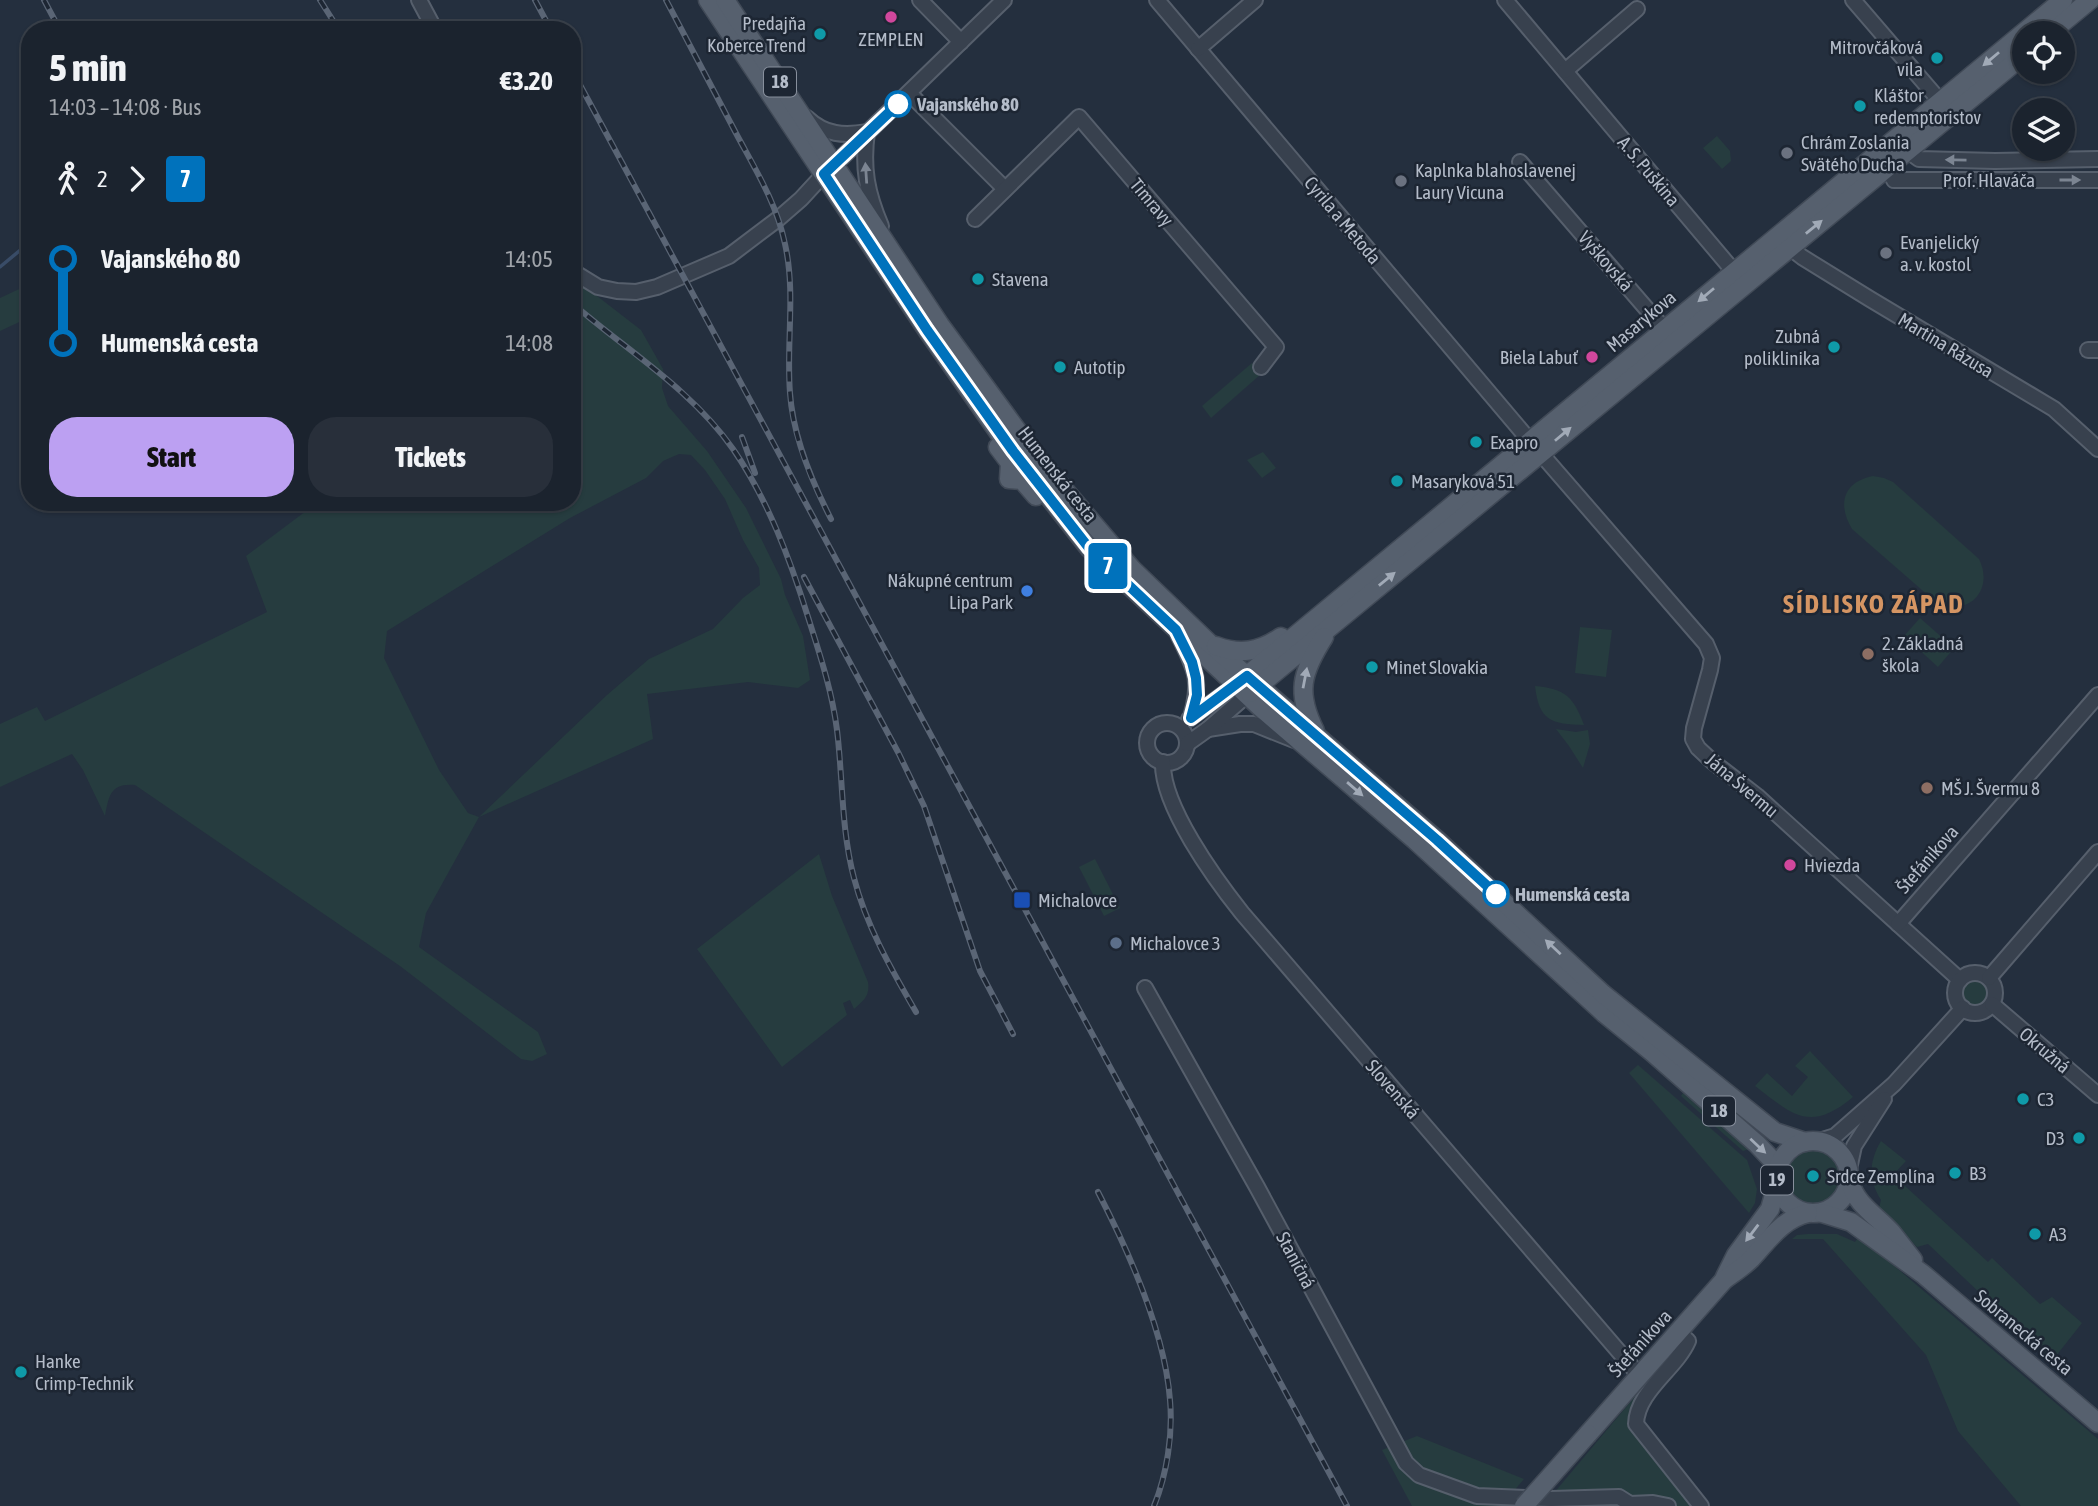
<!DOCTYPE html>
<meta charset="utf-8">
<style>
:root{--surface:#1b232e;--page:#282f3a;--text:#f1f3f6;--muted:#a0a4aa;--line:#39404a;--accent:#bca0f2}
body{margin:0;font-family:"Asap Condensed",sans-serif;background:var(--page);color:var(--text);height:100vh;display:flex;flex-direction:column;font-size:26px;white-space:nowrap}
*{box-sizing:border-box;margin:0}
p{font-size:23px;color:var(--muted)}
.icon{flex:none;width:38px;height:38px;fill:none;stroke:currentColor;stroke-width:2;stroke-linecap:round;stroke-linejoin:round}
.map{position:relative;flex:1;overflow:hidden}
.panel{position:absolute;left:21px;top:21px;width:560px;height:490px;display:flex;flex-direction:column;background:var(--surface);border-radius:28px;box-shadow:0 2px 5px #0004,0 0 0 2px var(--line)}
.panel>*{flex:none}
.badge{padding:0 14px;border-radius:5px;font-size:24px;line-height:46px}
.fabs{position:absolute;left:2012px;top:21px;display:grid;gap:14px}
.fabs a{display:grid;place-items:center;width:63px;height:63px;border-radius:50%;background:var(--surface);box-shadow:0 2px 5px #0004,0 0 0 2px var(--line);font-size:35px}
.map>.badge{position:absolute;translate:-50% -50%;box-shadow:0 0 0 4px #fff}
.legs{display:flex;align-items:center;gap:10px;height:77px;padding:0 28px;font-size:23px}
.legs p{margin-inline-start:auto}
.head{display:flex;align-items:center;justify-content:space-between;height:119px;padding:0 28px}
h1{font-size:38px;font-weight:800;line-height:52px}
.primary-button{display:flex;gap:14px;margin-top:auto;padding:14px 28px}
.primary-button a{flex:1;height:80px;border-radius:28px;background:var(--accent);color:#111;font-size:28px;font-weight:800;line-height:80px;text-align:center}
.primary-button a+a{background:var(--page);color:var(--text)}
ul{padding:0 28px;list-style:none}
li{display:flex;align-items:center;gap:24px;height:84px;font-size:26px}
li i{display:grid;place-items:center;width:10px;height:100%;margin:0 9px;background:currentColor}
li i::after{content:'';width:18px;height:18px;margin:-9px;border:5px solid;border-radius:50%;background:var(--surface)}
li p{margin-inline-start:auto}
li:first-child i{background:linear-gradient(#0000 50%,currentColor 0)}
li:last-child i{background:linear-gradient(currentColor 50%,#0000 0)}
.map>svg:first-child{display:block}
.green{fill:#263c3f;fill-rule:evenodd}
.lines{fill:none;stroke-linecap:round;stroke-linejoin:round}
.stream{stroke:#394c67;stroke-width:3.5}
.minor-casing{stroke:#565f6c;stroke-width:18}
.major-casing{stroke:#414a57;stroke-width:21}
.minor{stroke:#38414e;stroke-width:14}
.major{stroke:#56606e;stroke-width:18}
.rail-casing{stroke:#5a6575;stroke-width:6}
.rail{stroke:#1d2633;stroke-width:3.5;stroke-dasharray:10;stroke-linecap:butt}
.major-bridge-casing{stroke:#414a57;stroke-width:21;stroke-linecap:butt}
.major-bridge{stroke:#56606e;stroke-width:18}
.oneway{fill:#a1aab7}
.oneway2{fill:#7c8592}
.line-1-casing{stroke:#fff;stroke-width:16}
.line-1{stroke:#0072bc;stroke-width:10}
.hotel-dot{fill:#d1479c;stroke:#1d2633;stroke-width:2.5}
.culture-dot{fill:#0f9aa8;stroke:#1d2633;stroke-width:2.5}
.stop-1-dot{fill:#fff;stroke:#0072bc;stroke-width:3.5}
.worship-dot{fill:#6b7280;stroke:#1d2633;stroke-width:2.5}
.shop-dot{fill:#3f7fe0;stroke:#1d2633;stroke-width:2.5}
.education-dot{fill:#8d6e63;stroke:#1d2633;stroke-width:2.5}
.transit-dot{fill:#1a4fb4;stroke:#1d2633;stroke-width:2.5}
.service-dot{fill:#5c6f8a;stroke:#1d2633;stroke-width:2.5}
.labels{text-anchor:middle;stroke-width:5;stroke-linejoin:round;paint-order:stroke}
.shield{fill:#1d2633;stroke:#878f9c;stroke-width:2}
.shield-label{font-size:18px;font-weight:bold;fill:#b4bcc9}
.poi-label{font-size:19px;fill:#b4bcc9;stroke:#1d2633;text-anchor:start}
.stop-label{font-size:19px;font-weight:bold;fill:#b4bcc9;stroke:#1d2633;text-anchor:start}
.street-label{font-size:19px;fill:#b4bcc9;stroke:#1d2633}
.district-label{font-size:26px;font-weight:bold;letter-spacing:2px;fill:#d59563;stroke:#1d2633}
</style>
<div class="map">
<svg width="2098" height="1506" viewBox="0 0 2098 1506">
<rect width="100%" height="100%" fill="#242f3e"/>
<g class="green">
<path d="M1717 136 1730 151 1731 161 1722 169 1703 148Z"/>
<path d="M572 280 579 282 641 330 663 369 662 388 668 406 707 451 746 508 781 579 785 595 803 636 810 680 798 688 748 682 647 694 653 739 479 817 426 913 419 947 538 1032 547 1054 532 1061 521 1059 400 966 135 785C110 783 109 796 105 816L83 770 72 754 0 787V724L37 707 45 721 267 612 246 556 318 502H572ZM679 454 691 455 705 470 725 499 743 540 759 568 760 585 743 598 713 629 649 659 607 695 479 817 468 813 439 770 384 658 387 631 570 518 646 478 663 461Z"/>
<path d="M30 284V317L0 331V298Z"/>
<path d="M1252 363 1261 374 1211 418 1202 406Z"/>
<path d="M1263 452 1276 468 1262 478 1247 460Z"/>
<path d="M1873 476 1884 478 1893 482 1979 559C1994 589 1970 616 1938 604L1852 529C1837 504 1843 482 1873 476Z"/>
<path d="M1920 618 1954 648 1938 667 1904 636Z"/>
<path d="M1580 627 1612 630 1606 677 1575 673Z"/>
<path d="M1535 686C1565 689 1573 696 1584 725 1551 724 1539 721 1535 686Z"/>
<path d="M1556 729 1576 732 1588 730 1590 744 1583 768 1569 746Z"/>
<path d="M819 854 832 896 868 982C870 996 864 1000 854 1009L850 1000 843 1003 847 1015 782 1067 697 949Z"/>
<path d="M1095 859 1120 908 1104 916 1079 867Z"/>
<circle cx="1975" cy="992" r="14"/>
<path d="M1810 1051 1853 1097C1810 1133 1793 1115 1755 1086L1767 1073 1792 1096 1808 1077 1795 1066Z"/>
<path d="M1638 1065 1747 1160 1757 1189 1755 1203 1749 1213 1629 1073Z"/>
<path d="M1683 1093 1749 1149 1743 1151 1681 1096Z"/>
<path d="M1881 1141 1906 1161 1893 1175 1988 1262 1992 1258 2040 1304 2052 1297 2082 1323 2052 1361 1928 1244 1917 1247 1879 1208 1881 1200C1868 1180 1869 1161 1881 1141Z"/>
<circle cx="1813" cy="1177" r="26"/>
<path d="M1808 1234H1837L1855 1242 1859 1236 2098 1439V1506H2021L1958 1431 1926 1355 1823 1239H1792L1797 1235Z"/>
<path d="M1679 1344 1630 1419 1695 1506H1543Z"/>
<path d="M1417 1436 1524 1479 1501 1506H1412L1382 1450Z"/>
</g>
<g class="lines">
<path class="stream" d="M0 267 30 242"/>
<defs>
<g id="minor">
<path d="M419 0 435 30"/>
<path d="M920 0 961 42"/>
<path d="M1157 0 1524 434 1706 644 1712 658 1710 670 1694 728 1693 739 1698 748 1713 762 1757 796 1960 980"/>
<path d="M1505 0 1741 280"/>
<path d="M1853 0 1946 108"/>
<path d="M1198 49 1255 0"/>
<path d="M1565 71 1637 9"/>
<path d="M909 93 1005 189"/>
<path d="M807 118C825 135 844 136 867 132"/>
<path d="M867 132C862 168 867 193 881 226"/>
<path d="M1898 148 1908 151 1919 159 1995 161 2098 159"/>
<path d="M1888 160V168L1894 180H2098"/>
<path d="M1520 162 1664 329"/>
<path d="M834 165 1004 0"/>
<path d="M975 219 1079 117 1276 347 1261 367"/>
<path d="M1784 243 1802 257 1870 299 2054 409 2098 449"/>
<path d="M572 271 598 287 617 291 636 292 657 287 729 256 778 219 801 199 824 174"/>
<path d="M2088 350H2098"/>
<path d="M1178 634C1195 669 1202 679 1191 717"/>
<path d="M1189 719 1236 685"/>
<circle cx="1167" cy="743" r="20"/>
<path d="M1208 729 1240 724H1254L1294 740"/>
<path d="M1187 744 1208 729 1247 695"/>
<path d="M1163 762C1161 805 1215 879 1242 913L1639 1375"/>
<path d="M1898 924 2098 695"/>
<circle cx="1975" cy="993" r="20"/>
<path d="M1989 978 2098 852"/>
<path d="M1145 988 1257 1187 1406 1463 1419 1475 1477 1496 1551 1499 1619 1497 1630 1504 1653 1503 1668 1506"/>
<path d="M1992 1004 2098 1095"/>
<path d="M1819 1141 1835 1136 1894 1084 1963 1008"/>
<path d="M1849 1169 1854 1146 1884 1099"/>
<path d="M1678 1332 1688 1341C1676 1369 1637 1391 1636 1424L1701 1506"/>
</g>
<g id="major">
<path d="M708 0 927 330 999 433 1089 548 1260 707 1415 840 1604 1013 1652 1052 1757 1144 1773 1161 1777 1176"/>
<path d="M725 0 940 325 1038 459 1132 569 1209 643 1437 840 1603 994 1775 1132 1805 1142"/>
<path d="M2050 33 2090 0"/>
<path d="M998 447 1010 463 1009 479 1022 480 1036 496"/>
<path d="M1216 646C1240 655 1259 652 1281 637"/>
<path d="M1238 683 2063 0"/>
<path d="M1250 693 2025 54"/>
<path d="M1315 731C1296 693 1301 673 1324 637"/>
<circle cx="1813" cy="1177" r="36"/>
<path d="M1850 1182C1856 1205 1877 1216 1892 1233 1899 1242 1906 1251 1913 1260"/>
<path d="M1822 1213 1851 1222 1923 1274 2098 1423"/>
<path d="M1725 1277 1736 1255 1770 1209 1777 1184"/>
<path d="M1588 1434 1724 1280C1732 1274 1743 1267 1751 1259 1768 1241 1782 1219 1808 1213"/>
</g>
</defs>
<use href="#minor" class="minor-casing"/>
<use href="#major" class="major-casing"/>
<use href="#minor" class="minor"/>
<use href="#major" class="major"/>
<defs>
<g id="rail">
<path d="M44 0 60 30"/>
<path d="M320 0 339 30"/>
<path d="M535 0 551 30"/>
<path d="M666 0C690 46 714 91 738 137 757 172 777 205 785 244 796 293 786 343 790 393 793 437 811 480 831 519"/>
<path d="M572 70 1347 1506"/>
<path d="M572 303C626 350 691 389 733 449 768 500 790 559 808 617 820 655 832 691 837 730 843 779 841 829 854 878 866 925 891 969 916 1012"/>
<path d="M742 437 755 473"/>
<path d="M804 577 899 754 924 806 980 971 1013 1034"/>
<path d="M1098 1192C1129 1252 1165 1333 1170 1400 1173 1434 1167 1474 1154 1506"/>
</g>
</defs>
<use href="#rail" class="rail-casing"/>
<use href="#rail" class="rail"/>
<defs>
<path id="major-bridge" d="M1524 1506 1588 1434"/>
</defs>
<use href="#major-bridge" class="major-bridge-casing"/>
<use href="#major-bridge" class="major-bridge"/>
</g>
<defs><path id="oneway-solid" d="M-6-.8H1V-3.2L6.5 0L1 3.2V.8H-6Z" transform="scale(1.75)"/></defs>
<g class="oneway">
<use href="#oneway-solid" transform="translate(1991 59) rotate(140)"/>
<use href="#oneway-solid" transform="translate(1814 227) rotate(-39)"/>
<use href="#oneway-solid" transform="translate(1706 295) rotate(140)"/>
<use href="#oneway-solid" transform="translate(1563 434) rotate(-40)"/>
<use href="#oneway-solid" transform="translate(1387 579) rotate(-39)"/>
<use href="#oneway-solid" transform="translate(1305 678) rotate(-79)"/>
<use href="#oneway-solid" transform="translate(1355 789) rotate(41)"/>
<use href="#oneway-solid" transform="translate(1553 947) rotate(-137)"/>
<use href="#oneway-solid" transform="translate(1758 1146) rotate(43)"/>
<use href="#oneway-solid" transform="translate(1752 1233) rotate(127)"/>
</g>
<g class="oneway2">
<use href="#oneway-solid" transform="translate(1956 160) rotate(-179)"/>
<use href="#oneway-solid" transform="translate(866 173) rotate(-94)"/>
<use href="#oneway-solid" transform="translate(2070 180)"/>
</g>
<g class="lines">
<defs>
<path id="line-1" d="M898 104 824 174 927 330 1013 451 1089 548 1176 630 1192 662 1196 678 1197 695 1191 718 1247 676 1437 840 1496 894"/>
</defs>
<use href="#line-1" class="line-1-casing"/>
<use href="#line-1" class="line-1"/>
</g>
<g class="hotel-dot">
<circle cx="891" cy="17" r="7"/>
<circle cx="1592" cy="357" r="7"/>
<circle cx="1790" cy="865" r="7"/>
</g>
<g class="culture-dot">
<circle cx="820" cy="34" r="7"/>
<circle cx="1937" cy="58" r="7"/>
<circle cx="1860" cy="106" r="7"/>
<circle cx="978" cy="279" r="7"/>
<circle cx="1834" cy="347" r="7"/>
<circle cx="1060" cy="367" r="7"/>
<circle cx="1476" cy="442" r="7"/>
<circle cx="1397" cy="481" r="7"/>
<circle cx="1372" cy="667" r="7"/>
<circle cx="2023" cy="1099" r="7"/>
<circle cx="2079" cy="1138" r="7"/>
<circle cx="1955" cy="1173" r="7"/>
<circle cx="1813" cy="1176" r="7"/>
<circle cx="2035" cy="1234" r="7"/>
<circle cx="21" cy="1372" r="7"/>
</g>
<g class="stop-1-dot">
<circle cx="898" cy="104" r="12"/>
<circle cx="1496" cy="894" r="12"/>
</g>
<g class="worship-dot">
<circle cx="1787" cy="153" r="7"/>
<circle cx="1401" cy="181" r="7"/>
<circle cx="1886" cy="253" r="7"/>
</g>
<circle class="shop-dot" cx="1027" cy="591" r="7"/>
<g class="education-dot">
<circle cx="1868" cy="654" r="7"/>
<circle cx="1927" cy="788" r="7"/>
</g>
<rect class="transit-dot" x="1013" y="891" width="18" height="18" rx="3.5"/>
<circle class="service-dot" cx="1116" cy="943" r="7"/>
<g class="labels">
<g class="shield">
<rect x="764" y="67.5" width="32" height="29" rx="5"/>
<rect x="1703" y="1096.5" width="32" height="29" rx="5"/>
<rect x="1761" y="1165.5" width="32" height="29" rx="5"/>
</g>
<g class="shield-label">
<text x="780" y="88">18</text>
<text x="1719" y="1117">18</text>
<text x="1777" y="1186">19</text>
</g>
<g class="poi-label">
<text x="806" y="30" text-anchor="end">Predajňa<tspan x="806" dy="22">Koberce Trend</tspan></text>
<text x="891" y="46" text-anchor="middle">ZEMPLEN</text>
<text x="1923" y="54" text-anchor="end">Mitrovčáková<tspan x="1923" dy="22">vila</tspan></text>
<text x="1874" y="102">Kláštor<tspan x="1874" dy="22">redemptoristov</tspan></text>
<text x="1801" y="149">Chrám Zoslania<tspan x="1801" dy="22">Svätého Ducha</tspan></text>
<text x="1415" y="177">Kaplnka blahoslavenej<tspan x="1415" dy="22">Laury Vicuna</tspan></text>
<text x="1900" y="249">Evanjelický<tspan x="1900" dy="22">a. v. kostol</tspan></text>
<text x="992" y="286">Stavena</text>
<text x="1820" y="343" text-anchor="end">Zubná<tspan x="1820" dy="22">poliklinika</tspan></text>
<text x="1578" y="364" text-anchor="end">Biela Labuť</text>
<text x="1074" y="374">Autotip</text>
<text x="1490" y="449">Exapro</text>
<text x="1411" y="488">Masaryková 51</text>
<text x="1013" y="587" text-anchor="end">Nákupné centrum<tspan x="1013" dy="22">Lipa Park</tspan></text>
<text x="1882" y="650">2. Základná<tspan x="1882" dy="22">škola</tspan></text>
<text x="1386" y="674">Minet Slovakia</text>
<text x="1941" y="795">MŠ J. Švermu 8</text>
<text x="1804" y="872">Hviezda</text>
<text x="1038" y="907">Michalovce</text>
<text x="1130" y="950">Michalovce 3</text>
<text x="2037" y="1106">C3</text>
<text x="2065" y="1145" text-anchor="end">D3</text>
<text x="1969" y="1180">B3</text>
<text x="1827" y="1183">Srdce Zemplína</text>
<text x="2049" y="1241">A3</text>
<text x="35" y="1368">Hanke<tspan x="35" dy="22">Crimp-Technik</tspan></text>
</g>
<g class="stop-label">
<text x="917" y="111">Vajanského 80</text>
<text x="1515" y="901">Humenská cesta</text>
</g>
<g class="street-label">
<text transform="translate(1649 171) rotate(50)" y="7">A. S. Puškina</text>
<text x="1989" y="187">Prof. Hlaváča</text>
<text transform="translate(1152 202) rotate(50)" y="7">Timravy</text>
<text transform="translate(1343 220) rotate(50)" y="7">Cyrila a Metoda</text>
<text transform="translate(1606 261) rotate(49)" y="7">Vyškovská</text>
<text transform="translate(1641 321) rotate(-40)" y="7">Masarykova</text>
<text transform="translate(1946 345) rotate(31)" y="7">Martina Rázusa</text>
<text transform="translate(1058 474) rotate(52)" y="7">Humenská cesta</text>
<text transform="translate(1742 785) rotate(40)" y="7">Jána Švermu</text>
<text transform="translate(1927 859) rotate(-49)" y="7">Štefánikova</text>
<text transform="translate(2045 1050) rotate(40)" y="7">Okružná</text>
<text transform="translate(1393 1089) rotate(49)" y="7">Slovenská</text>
<text transform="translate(1296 1260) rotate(62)" y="7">Staničná</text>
<text transform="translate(2024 1332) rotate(40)" y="7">Sobranecká cesta</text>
<text transform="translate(1640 1343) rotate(-48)" y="7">Štefánikova</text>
</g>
<g class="district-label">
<text x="1874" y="613">SÍDLISKO ZÁPAD</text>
</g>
</g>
</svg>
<div class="fabs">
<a><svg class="icon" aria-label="locate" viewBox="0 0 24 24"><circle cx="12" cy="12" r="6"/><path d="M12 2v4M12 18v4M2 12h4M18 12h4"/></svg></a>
<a><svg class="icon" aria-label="layers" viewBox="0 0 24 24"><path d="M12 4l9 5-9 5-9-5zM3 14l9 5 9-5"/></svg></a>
</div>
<b class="badge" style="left:1108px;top:566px;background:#0072bc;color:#fff">7</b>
<section class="panel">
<div class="head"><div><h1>5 min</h1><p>14:03 – 14:08 · Bus</p></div><b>€3.20</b></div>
<div class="legs"><svg class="icon" aria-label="walk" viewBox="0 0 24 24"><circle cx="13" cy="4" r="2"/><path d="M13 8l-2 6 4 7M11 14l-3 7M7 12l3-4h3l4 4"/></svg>2<svg class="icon" aria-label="forward" viewBox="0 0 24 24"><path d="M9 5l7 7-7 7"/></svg><b class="badge" style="background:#0072bc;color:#fff">7</b></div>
<ul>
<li><i style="color:#0072bc"></i><b>Vajanského 80</b><p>14:05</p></li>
<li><i style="color:#0072bc"></i><b>Humenská cesta</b><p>14:08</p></li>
</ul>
<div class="primary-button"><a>Start</a><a>Tickets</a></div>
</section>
</div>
